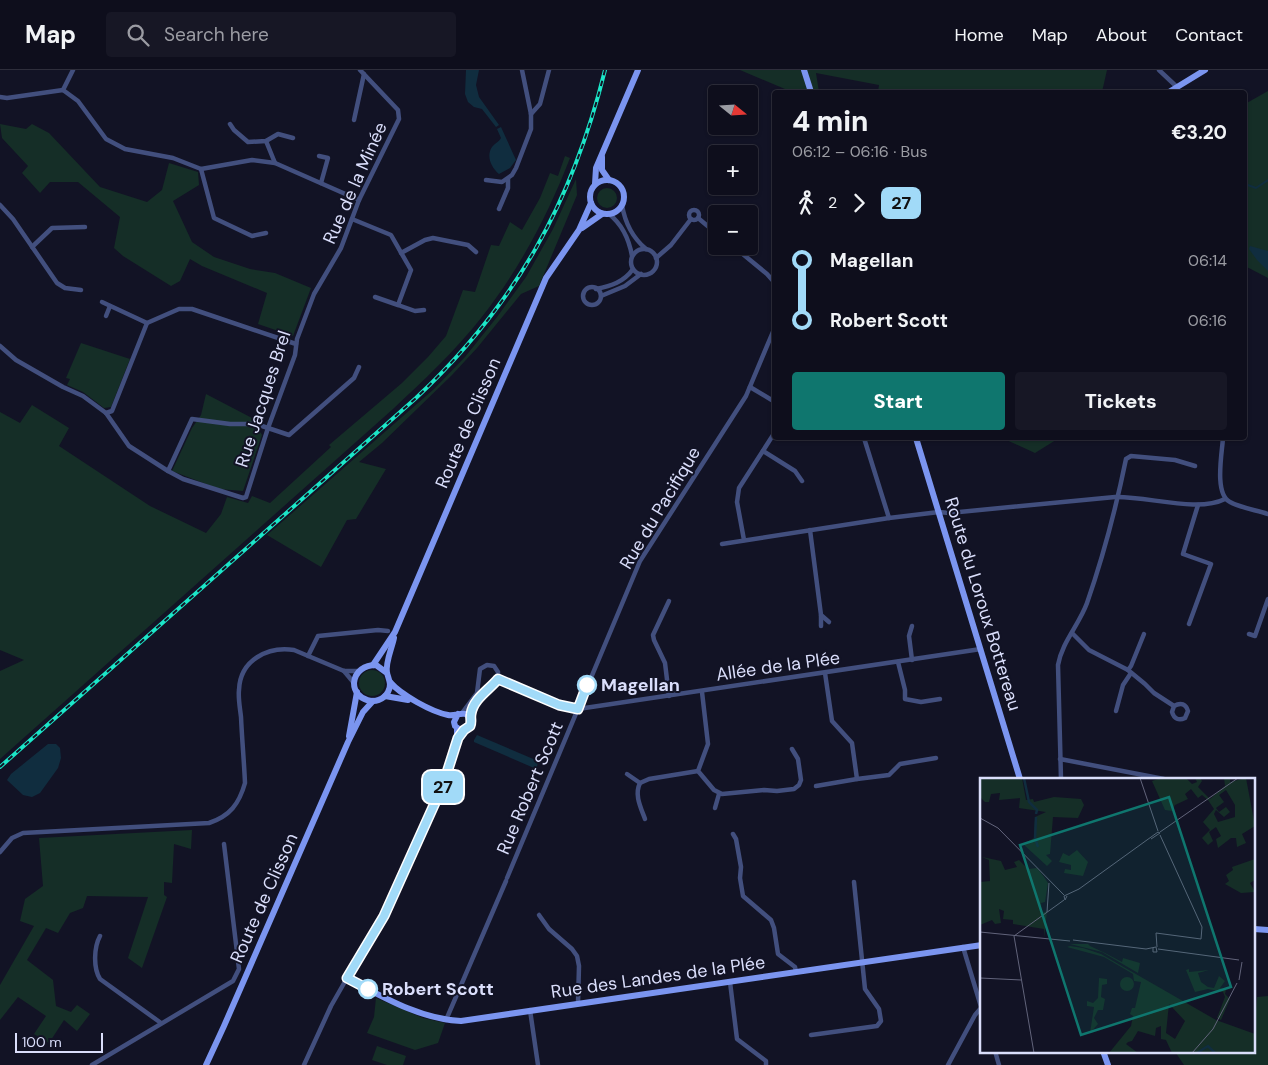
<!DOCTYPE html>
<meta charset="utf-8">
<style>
:root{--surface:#0e0e1c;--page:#171725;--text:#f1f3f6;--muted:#9b9ca3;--line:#2e2e3b;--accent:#0f766e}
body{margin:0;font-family:"DM Sans",sans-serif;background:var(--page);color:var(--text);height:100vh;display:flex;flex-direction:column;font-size:19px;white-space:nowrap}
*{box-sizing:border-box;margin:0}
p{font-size:16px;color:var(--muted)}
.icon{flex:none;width:28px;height:28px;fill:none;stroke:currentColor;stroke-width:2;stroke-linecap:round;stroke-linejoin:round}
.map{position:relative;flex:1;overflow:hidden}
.sheet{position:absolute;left:772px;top:20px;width:475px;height:350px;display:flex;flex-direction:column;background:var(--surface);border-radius:5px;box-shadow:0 1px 4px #0004,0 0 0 1px var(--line)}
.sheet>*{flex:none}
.badge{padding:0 10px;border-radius:8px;font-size:18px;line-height:32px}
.needle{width:32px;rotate:108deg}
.controls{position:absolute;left:708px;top:15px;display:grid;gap:10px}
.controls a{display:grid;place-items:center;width:50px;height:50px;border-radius:5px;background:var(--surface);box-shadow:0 1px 4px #0004,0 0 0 1px var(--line);font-size:25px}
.scale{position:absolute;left:15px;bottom:12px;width:88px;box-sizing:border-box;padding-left:5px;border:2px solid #dadefb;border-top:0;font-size:14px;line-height:18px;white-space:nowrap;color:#dadefb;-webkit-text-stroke:4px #121325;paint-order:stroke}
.map>.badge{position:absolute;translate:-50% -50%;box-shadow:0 0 0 2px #fff}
.legs{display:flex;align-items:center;gap:8px;height:55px;padding:0 20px;font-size:16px}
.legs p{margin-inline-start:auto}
.head{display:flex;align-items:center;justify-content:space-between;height:85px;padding:0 20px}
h1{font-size:28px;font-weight:800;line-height:38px}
.action{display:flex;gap:10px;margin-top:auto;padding:10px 20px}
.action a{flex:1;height:58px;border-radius:5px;background:var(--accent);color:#fff;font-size:20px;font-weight:800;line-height:58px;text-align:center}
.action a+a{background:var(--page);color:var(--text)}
ul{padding:0 20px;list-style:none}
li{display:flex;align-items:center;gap:18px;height:60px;font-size:19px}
li i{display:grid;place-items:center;width:8px;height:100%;margin:0 6px;background:currentColor}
li i::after{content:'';width:12px;height:12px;margin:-6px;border:4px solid;border-radius:50%;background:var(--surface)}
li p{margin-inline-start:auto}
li:first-child i{background:linear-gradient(#0000 50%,currentColor 0)}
li:last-child i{background:linear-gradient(currentColor 50%,#0000 0)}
header{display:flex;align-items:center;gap:30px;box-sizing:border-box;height:70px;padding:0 25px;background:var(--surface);border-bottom:1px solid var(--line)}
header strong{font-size:24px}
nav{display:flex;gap:28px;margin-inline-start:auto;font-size:18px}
.search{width:350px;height:45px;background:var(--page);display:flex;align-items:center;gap:12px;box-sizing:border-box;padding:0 18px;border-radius:5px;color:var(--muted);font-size:19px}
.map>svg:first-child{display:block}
.green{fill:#152e27}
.water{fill:#102d3f}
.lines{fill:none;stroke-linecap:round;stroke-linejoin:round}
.stream{stroke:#102d3f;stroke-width:2}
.street{stroke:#424f7e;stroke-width:4.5}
.secondary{stroke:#7b95f0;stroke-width:6}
.rail-casing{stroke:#1be6c8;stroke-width:4}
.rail{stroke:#121325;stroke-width:2;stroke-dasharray:5.5;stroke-linecap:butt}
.line-1-casing{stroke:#fff;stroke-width:11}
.line-1{stroke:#a1daf8;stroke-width:8}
.stop-1-dot{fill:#fff;stroke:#a1daf8;stroke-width:2.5}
.labels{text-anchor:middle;stroke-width:4;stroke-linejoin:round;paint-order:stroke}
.street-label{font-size:18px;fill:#dadefb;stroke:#121325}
.stop-label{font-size:18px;font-weight:bold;fill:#dadefb;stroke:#121325;text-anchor:start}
.inset-river{fill:none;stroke:#102d3f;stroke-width:2.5}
.inset-road{fill:none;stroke:#62647b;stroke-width:1}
.view{fill:#0f766e;fill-opacity:0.15;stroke:#0f766e;stroke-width:2.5}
.inset-edge{fill:none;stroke:#dadefb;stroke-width:2.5}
</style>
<header>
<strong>Map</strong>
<div class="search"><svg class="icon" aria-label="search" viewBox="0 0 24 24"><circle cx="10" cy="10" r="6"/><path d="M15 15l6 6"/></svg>Search here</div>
<nav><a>Home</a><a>Map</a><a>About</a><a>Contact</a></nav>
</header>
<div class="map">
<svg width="1268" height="995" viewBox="0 0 1268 995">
<rect width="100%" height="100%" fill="#121325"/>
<g class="green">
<path d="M740 0H1107L1102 22H878L879 15 816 3 819 22H792Z"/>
<path d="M1268 21V208L1245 196V34Z"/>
<path d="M0 54 26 59 32 54 49 63 100 117 147 132 162 120 169 93 198 102 199 115 173 131 192 172 214 187 250 199 275 203 311 218 293 266 258 254 267 223 202 196 190 189 180 211 171 216 123 186 114 178 120 147 78 112H50L40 123 22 103 28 96 2 68Z"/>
<path d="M565 86 570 88C548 145 519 200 481 248 455 281 424 310 393 339L0 689V601L24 590 0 580V342L20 353 32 335 69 358 59 376 150 436 206 463 221 444 227 427 248 433 252 426 270 433 331 377 329 375 402 313 428 287 446 266 463 220 475 222 491 175 499 176 510 152 522 160 540 128 550 103 558 106Z"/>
<path d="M576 109 577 125 539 216 521 224 477 278 452 305 382 373 359 392 386 399 356 449 347 450 321 497 267 465 434 319 465 287 497 247 526 207 553 159Z"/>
<circle cx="607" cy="128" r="10"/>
<path d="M81 273 130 289 111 337 104 338 83 322 67 315 70 309 66 308Z"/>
<path d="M206 324 252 348 262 365 243 421 219 419 172 401 192 358 201 345Z"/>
<path d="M1002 368H1059L1035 383Z"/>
<circle cx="372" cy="613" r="13"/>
<path d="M192 760 191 779 174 774 172 813 164 812V825L167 827 142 898 128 888 148 827 87 826 83 838 70 843 58 863 46 858 27 890 53 910 56 936 71 942 77 935 90 944 77 961 64 950 49 973 34 964 46 946 18 927 0 950V915L34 856 20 851 25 829 43 816 39 768Z"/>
<path d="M1268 926V995H1184L1176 983 1183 981H1254V940L1256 939 1257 927Z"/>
<path d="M376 928 423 948 445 953 438 973 415 980 367 963 374 947Z"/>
<path d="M377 976 406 986 403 995H387L372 990Z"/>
</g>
<g class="water">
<path d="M466 0H479L476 15 479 27 499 55 496 57 482 39 474 37 468 32 465 24Z"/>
<path d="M501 57 516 90 510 98 499 104C491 97 486 86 492 77 495 73 499 72 501 68L497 59Z"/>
<path d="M1250 176 1268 181V201L1257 190 1249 179Z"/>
<path d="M477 665 538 691 537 697 534 698 474 672V670Z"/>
<path d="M48 674H56L60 678 61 688 58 698 40 723 32 727 23 725 7 710 11 704Z"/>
</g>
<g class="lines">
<path class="stream" d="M1245 114 1256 118 1268 110"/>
<g class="street">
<path d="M1159 0 1177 17"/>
<path d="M63 20 73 0"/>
<path d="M0 27 7 28 63 20 78 31 106 69 125 79 173 88 201 99 252 90 275 93 359 130"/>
<path d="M531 44 540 34 549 0"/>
<path d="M354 50 364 4"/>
<path d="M230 54 234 60 248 72 266 71 278 64 293 68"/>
<path d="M266 71 275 93"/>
<path d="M319 86 328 88 321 113"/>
<path d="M201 99 214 148 252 166 266 163"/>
<path d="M486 110 502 112 512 105 516 98 531 59V44L522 0"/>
<path d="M0 135 13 149 57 213 65 218 81 220"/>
<path d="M622 135C625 153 633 168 646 179"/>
<path d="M499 139 508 118V109"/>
<circle cx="694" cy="145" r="5"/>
<path d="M609 144C623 155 629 169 632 186"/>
<path d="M698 148 716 163"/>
<path d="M352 149 391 165 411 200 398 235 415 241 424 240"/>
<path d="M733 176 767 204 775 213"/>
<path d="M32 177 52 158 85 157"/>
<circle cx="644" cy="192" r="13"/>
<path d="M401 183 425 170 433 168 468 175 476 182"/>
<path d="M656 188 671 175 691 149"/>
<circle cx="592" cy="226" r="9"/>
<path d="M596 219C611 216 624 212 633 199"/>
<path d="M601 226 625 216 641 204"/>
<path d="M375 227 398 235"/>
<path d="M102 232 147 253"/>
<path d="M106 246 110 236"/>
<path d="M0 276 16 290 63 317 83 326 106 343 129 376 168 401 183 409 243 428 246 427 268 358 295 285 297 269 314 224 341 178 359 130 399 49 398 40 360 0"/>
<path d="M750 317 775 332"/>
<path d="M106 343 112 341 147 253 179 239H192L296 274"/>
<path d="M864 368 889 448"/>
<path d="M1223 368C1222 383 1214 424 1230 432 1241 438 1256 440 1268 444"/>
<path d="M763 381 795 401 802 411"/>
<path d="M168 401 192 349 230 354H256L289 365 354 308 359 297"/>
<path d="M810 460 821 545 829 552"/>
<path d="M744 470 737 432 739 418 775 362"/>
<path d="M722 474 889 448 939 442 949 443 1115 427C1148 426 1197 443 1225 429"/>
<path d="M669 531 653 565 654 570 665 593 669 626"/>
<path d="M821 545V556"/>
<path d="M1189 554 1211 494 1183 484 1198 435"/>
<path d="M912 556 909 566 912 590"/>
<path d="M1072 563 1089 580 1128 600 1145 614 1154 623 1174 636C1181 632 1186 634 1188 641L1185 648C1179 651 1174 649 1172 642L1174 636"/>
<path d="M1249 564 1255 566 1268 529"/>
<path d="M308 586 318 566 378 560 388 561"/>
<path d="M898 592 905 620V629L921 632 940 629"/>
<path d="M1128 600 1131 596 1144 564"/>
<path d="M344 601 354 613"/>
<path d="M825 603 832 651 852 673 857 709 889 705 900 694 936 688"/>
<path d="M498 609 559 635 578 639 981 579"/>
<path d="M702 622 708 674 698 701 714 720 722 724 764 720 777 721 794 719 799 715 801 710 798 689 792 679"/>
<path d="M1116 641 1123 615 1131 603"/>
<path d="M462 643 477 623 480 599 487 595 494 596 498 602V609C496 611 493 613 491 614 481 621 472 636 470 647"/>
<path d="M1060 689 1164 709"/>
<path d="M627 704 640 713"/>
<path d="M1061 709 1058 595C1062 572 1079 555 1087 533 1103 487 1116 438 1126 389L1131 386 1175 390 1195 396"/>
<path d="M816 716 857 709"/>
<path d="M715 738 719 724"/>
<path d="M645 749C641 738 634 725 640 713L649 709 698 701"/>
<path d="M733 764 736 769 741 797 740 808 743 826 771 850 774 858 778 884 795 897 796 902"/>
<path d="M0 782 12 768 23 763 209 753C230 746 239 734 245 713 244 691 242 669 241 647 240 638 238 628 239 620 240 590 268 576 294 580L344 601H360"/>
<path d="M507 808 640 491 746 326 775 257"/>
<path d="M539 845 549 859 572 879 577 886 579 896 578 933"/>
<path d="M100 866C94 877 93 898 100 909L161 953"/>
<path d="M963 877 982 940"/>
<path d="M730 912 737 969 766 991V995"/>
<path d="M530 940 538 995"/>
<path d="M446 950 506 811"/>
<path d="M811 965 877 956 881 951 879 939 865 919 854 812"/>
<path d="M995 981 999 995"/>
<path d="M92 995 233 911 239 899 224 774"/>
<path d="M304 995 331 936 347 908"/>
<path d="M948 995 975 945 981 938"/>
</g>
<g class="secondary">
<path d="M804 0 811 22"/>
<path d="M1169 22 1205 0"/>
<path d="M602 87V100L609 110"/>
<circle cx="607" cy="127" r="17"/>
<path d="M595 114 596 98 638 0"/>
<path d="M582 158 602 144"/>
<path d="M916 368 1020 709"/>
<path d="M373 595 395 562 546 208 579 160 591 133"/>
<path d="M387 603 376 595C365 595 355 601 354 613 354 631 379 638 388 622 392 615 389 610 387 603 385 593 392 578 394 568"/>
<path d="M390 612C401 625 432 642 448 645 457 647 466 638 471 650L468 658 460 660 455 656 454 652 458 644"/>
<path d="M385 626 408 630"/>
<path d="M457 658V675L443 715 384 847 347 908C383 927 420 949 461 951L982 875"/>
<path d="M349 666 357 622"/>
<path d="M1254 859 1268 860"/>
<path d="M1103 981 1108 995"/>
<path d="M206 995 224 956 348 672 363 642 373 631"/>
</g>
<defs>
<path id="rail" d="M0 697 416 328C516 234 572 133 605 0"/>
</defs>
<use href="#rail" class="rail-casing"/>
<use href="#rail" class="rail"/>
</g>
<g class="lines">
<defs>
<path id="line-1" d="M368 919 347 908 384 846 443 715 458 668 464 660 470 656C472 651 470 649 471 644 473 629 489 620 498 609L559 635 578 639 587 615"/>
</defs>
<use href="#line-1" class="line-1-casing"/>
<use href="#line-1" class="line-1"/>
</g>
<g class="stop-1-dot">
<circle cx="587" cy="615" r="9"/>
<circle cx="368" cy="919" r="9"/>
</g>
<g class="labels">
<g class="street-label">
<text transform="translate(355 113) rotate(-66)" y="6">Rue de la Minée</text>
<text transform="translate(263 329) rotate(-72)" y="6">Rue Jacques Brel</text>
<text transform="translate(468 353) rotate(-67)" y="6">Route de Clisson</text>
<text transform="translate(660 438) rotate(-59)" y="6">Rue du Pacifique</text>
<text transform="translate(983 534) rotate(73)" y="6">Route du Loroux Bottereau</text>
<text transform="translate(778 596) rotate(-8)" y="6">Allée de la Plée</text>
<text transform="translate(530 718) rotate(-67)" y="6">Rue Robert Scott</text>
<text transform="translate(264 828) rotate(-66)" y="6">Route de Clisson</text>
<text transform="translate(658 907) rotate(-8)" y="6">Rue des Landes de la Plée</text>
</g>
<g class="stop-label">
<text x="601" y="621">Magellan</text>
<text x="382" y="925">Robert Scott</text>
</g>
</g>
<g transform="translate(980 708)">
<rect width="275" height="275" fill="#121325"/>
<path d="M0 0H42L46 22 53 21 54 24 74 19 101 21 104 27 98 40 73 39 70 76 66 77 72 83 67 88 43 66 54 60 55 39 66 34 39 30 40 20 19 22 20 15 11 16 9 24H5L0 19ZM181 0H206L212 6 217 4 215 0H220L222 3 218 9 230 21 245 8 244 0H250V4L266 0 275 48 262 56 266 65 257 69 256 60H251L238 70 236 61 241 58 236 49 229 54 233 63 228 67 222 60 230 52 223 44 234 31 228 22 222 17 218 20 211 11 205 16 208 21 195 27 192 33 185 32 172 3ZM246 12 255 27V39L238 44 234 36 236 32 244 39 250 34 246 29 239 34 236 30 244 24 239 17ZM97 72 108 84 103 98 84 95 85 91 91 92V87L79 84 83 75 89 78ZM2 79 21 83 25 92 37 89 34 84 39 82 48 91 57 90 64 99 68 105 65 124 61 125 62 135 67 133 64 160V151L33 146V142L23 141 24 133 19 131 21 145 15 146 12 142 0 147V104L10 103 9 82ZM275 81V102L270 105 275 114 261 115 245 106 249 103 246 97 253 92 252 89ZM90 166H108L110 168 125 175 142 184 143 180 160 185 158 195 122 174ZM87 169 90 168 103 170 121 176 236 242 275 256V275H192L186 262 181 261V248L176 250 175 258 158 253 152 263 148 264 146 266 158 275H129L151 248 153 238 150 236 152 230H155L161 204 154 203 153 196 124 179ZM189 226 205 243 195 261 186 255ZM209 191V194L229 192 218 195 221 204 228 209 234 210 239 198 245 203 240 210 246 212 245 216 250 221 241 242 237 240 245 219 243 214 228 211 215 214 206 192ZM140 206a7 7 0 1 1 14 0a7 7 0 1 1-14 0ZM119 200 127 201V206L122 207 121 219 125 221 123 232H118L114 240 118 246 110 255 114 229 107 228V223L113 225 118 220Z" fill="#152e27" fill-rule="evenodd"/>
<path class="inset-river" d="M44 0 49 24 57 32 56 36M56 39 55 60 58 69M217 275 228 268 235 275"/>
<path class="inset-road" d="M160 0 178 53M0 40 18 50 84 117M180 54 258 0M87 118 85 122 84 118 99 111 178 54 180 55 171 61M67 134 69 105M0 154 90 163M34 158 54 275M34 158 84 122M93 162 166 171 176 169 177 174H173V170M177 169 176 155 221 161 222 149 180 57M178 171 259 182M0 200 41 202M259 202 262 184M212 275 233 251 257 205"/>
<path class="view" d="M189 19 251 209 101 257 40 67Z"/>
<rect width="275" height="275" class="inset-edge"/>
</g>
</svg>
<div class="controls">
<a><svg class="needle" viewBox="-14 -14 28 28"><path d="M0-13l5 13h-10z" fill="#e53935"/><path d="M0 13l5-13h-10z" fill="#9b9ca3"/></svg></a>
<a>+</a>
<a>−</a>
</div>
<div class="scale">100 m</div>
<b class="badge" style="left:443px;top:717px;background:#a1daf8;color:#111">27</b>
<section class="sheet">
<div class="head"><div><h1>4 min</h1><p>06:12 – 06:16 · Bus</p></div><b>€3.20</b></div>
<div class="legs"><svg class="icon" aria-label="walk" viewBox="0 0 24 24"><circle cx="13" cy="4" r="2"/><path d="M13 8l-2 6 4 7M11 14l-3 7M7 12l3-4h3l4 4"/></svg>2<svg class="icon" aria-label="forward" viewBox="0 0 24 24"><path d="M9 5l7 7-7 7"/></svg><b class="badge" style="background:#a1daf8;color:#111">27</b></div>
<ul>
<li><i style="color:#a1daf8"></i><b>Magellan</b><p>06:14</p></li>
<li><i style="color:#a1daf8"></i><b>Robert Scott</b><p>06:16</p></li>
</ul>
<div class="action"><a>Start</a><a>Tickets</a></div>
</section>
</div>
